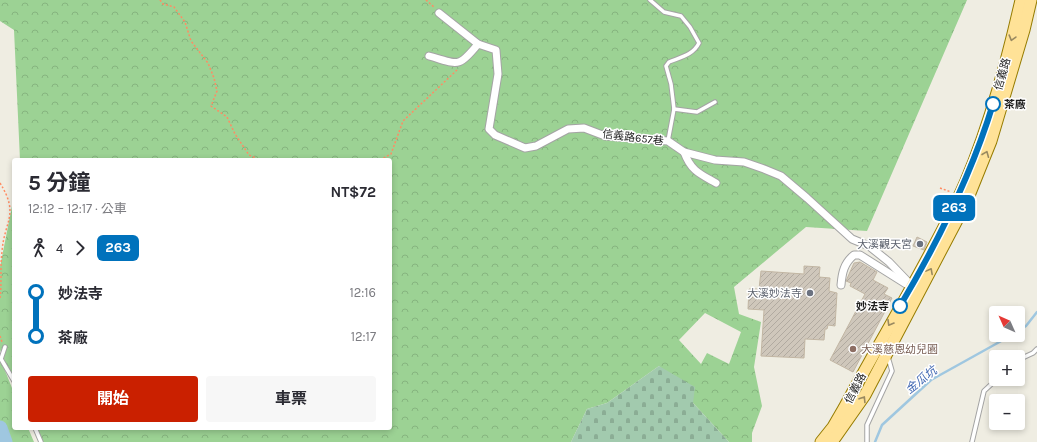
<!DOCTYPE html>
<html lang="zh-TW">
<meta charset="utf-8">
<style>
:root{--surface:#fff;--page:#f7f7f7;--text:#2b2b33;--muted:#7c7c81;--accent:#ca2000}
body{margin:0;font-family:Karla,"Noto Sans TC",sans-serif;background:var(--page);color:var(--text);height:100vh;display:flex;flex-direction:column;font-size:15px;white-space:nowrap}
*{box-sizing:border-box;margin:0}
p{font-size:13px;color:var(--muted)}
.icon{flex:none;width:22px;height:22px;fill:none;stroke:currentColor;stroke-width:2;stroke-linecap:round;stroke-linejoin:round}
.map{position:relative;flex:1;overflow:hidden}
.details{position:absolute;left:12px;top:158px;width:380px;height:272px;display:flex;flex-direction:column;background:var(--surface);border-radius:4px;box-shadow:0 2px 6px #0003}
.details>*{flex:none}
.badge{padding:0 8px;border-radius:6px;font-size:14px;line-height:26px}
.needle{width:26px;rotate:315deg}
.tools{position:absolute;left:989px;top:306px;display:grid;gap:8px}
.tools a{display:grid;place-items:center;width:36px;height:36px;border-radius:4px;background:var(--surface);box-shadow:0 2px 6px #0003;font-size:20px}
.map>.badge{position:absolute;translate:-50% -50%;box-shadow:0 0 0 2px #fff}
.legs{display:flex;align-items:center;gap:6px;height:44px;padding:0 16px;font-size:13px}
.legs p{margin-inline-start:auto}
.summary{display:flex;align-items:center;justify-content:space-between;height:68px;padding:0 16px}
h1{font-size:22px;font-weight:700;line-height:30px}
.primary-button{display:flex;gap:8px;margin-top:auto;padding:8px 16px}
.primary-button a{flex:1;height:46px;border-radius:4px;background:var(--accent);color:#fff;font-size:16px;font-weight:700;line-height:46px;text-align:center}
.primary-button a+a{background:var(--page);color:var(--text)}
ul{padding:0 16px;list-style:none}
li{display:flex;align-items:center;gap:14px;height:44px;font-size:15px}
li i{display:grid;place-items:center;width:6px;height:100%;margin:0 5px;background:currentColor}
li i::after{content:'';width:10px;height:10px;margin:-5px;border:3px solid;border-radius:50%;background:var(--surface)}
li p{margin-inline-start:auto}
li:first-child i{background:linear-gradient(#0000 50%,currentColor 0)}
li:last-child i{background:linear-gradient(currentColor 50%,#0000 0)}
.map>svg:first-child{display:block}
.forest{fill:url(#forest-crowns);fill-rule:evenodd}
.cemetery{fill:url(#cemetery-stones)}
.lines{fill:none;stroke-linecap:round;stroke-linejoin:round}
.stream{stroke:#9fc7e0;stroke-width:2.5}
.river{stroke:#9fc7e0;stroke-width:15}
.building{fill:url(#building-hatch);stroke:#c2b6a3}
.lane-casing{stroke:#a4a4a4;stroke-width:5.5}
.street-casing{stroke:#a4a4a4;stroke-width:9}
.primary-casing{stroke:#967c00;stroke-width:13}
.path{stroke:#ff8c63;stroke-width:1.5;stroke-dasharray:2 2;stroke-linecap:butt}
.lane{stroke:#fff;stroke-width:3.5}
.street{stroke:#fff;stroke-width:7}
.primary{stroke:#ffe297;stroke-width:11}
.oneway{stroke:#998960}
.line-1-casing{stroke:#fff;stroke-width:9}
.line-1{stroke:#0072bc;stroke-width:6}
.stop-1-dot{fill:#fff;stroke:#0072bc;stroke-width:2}
.worship-dot{fill:#6b7280;stroke:#fff;stroke-width:1.5}
.education-dot{fill:#8d6e63;stroke:#fff;stroke-width:1.5}
.labels{text-anchor:middle;stroke-width:3;stroke-linejoin:round;paint-order:stroke}
.street-label{font-size:11px;fill:#1d1d1d;stroke:#fff}
.stop-label{font-size:11px;font-weight:bold;fill:#1d1d1d;stroke:#fff;text-anchor:start}
.worship-label{font-size:11px;fill:#5b616d;stroke:#fff;text-anchor:end}
.education-label{font-size:11px;fill:#785e54;stroke:#fff;text-anchor:start}
.water-label{font-size:12px;font-style:italic;fill:#4369b3;stroke:#fff}
</style>
<div class="map">
<svg width="1037" height="442" viewBox="0 0 1037 442">
<defs>
<pattern id="forest-crowns" width="20" height="18" patternUnits="userSpaceOnUse"><rect width="20" height="18" fill="#9cd294"/><path d="M2 6a3 3 0 1 1 6 0M12 15a3 3 0 1 1 6 0" fill="none" stroke="#86b47f"/></pattern>
<pattern id="cemetery-stones" width="16" height="16" patternUnits="userSpaceOnUse"><rect width="16" height="16" fill="#a2caae"/><path d="M2 7V4a2 2 0 0 1 4 0v3zM10 15v-3a2 2 0 0 1 4 0v3z" fill="#8bad95"/></pattern>
<pattern id="building-hatch" width="6" height="6" patternUnits="userSpaceOnUse"><rect width="6" height="6" fill="#cfc7bb"/><path d="M-1 1l2-2M0 6l6-6M5 7l2-2" fill="none" stroke="#b1aaa0"/></pattern>
</defs>
<rect width="100%" height="100%" fill="#efede2"/>
<g class="forest">
<path d="M0 0H967L867 231 806 227 734 287 739 314 761 322 754 367 762 406 752 433V442H729L659 366 607 403 587 409 571 442H40L34 428H390V160H20L14 30 0 21ZM705 313 741 332 729 364 707 353 701 364 679 340Z"/>
<path d="M14 196V383L0 350V267Z"/>
<path d="M0 358 14 393V428H28L34 442H0Z"/>
</g>
<path class="cemetery" d="M659 366 695 387 693 403 729 442H571L587 409 607 403Z"/>
<g class="lines">
<g class="stream">
<path d="M1018 331 1026 326 1037 312"/>
<path d="M875 442 882 425 931 380 1012 335"/>
</g>
<path class="river" d="M0 428 5 442"/>
</g>
<g class="building">
<path d="M917 237 927 242 924 250 913 246Z"/>
<path d="M860 262 877 272 873 280 888 288 884 294 892 298 853 372 830 360 865 294 850 286 851 283 846 281 854 263Z"/>
<path d="M804 266 820 267 819 277 830 278 829 291 837 293 835 326 828 325 827 329H825L824 340 805 339 804 358 761 356 764 310 748 309 749 289H759L761 271 804 274Z"/>
</g>
<g class="lines">
<defs>
<g id="lane">
<path d="M650 0 664 12 681 16 690 27 699 43C693 55 681 57 669 62L666 66 671 84 674 109 668 141"/>
<path d="M674 109 697 112 715 102"/>
<path d="M5 347 1 359 14 381"/>
<path d="M1018 360 1033 353 1037 349"/>
<path d="M35 428 41 442"/>
<path d="M867 442V425L892 371 888 357"/>
<path d="M972 442 984 391 997 379"/>
</g>
<g id="street">
<path d="M439 13 478 44"/>
<path d="M429 56C458 64 458 69 478 44L496 50 498 74 489 129 495 135 525 148 536 146 568 129 584 128 605 136 668 141 684 152 715 160 744 162 764 169 781 176 807 198 852 239 869 246 889 262 914 288"/>
<path d="M684 152C691 171 700 174 716 183"/>
<path d="M841 285C842 273 844 263 854 255H860L906 284"/>
</g>
<g id="primary">
<path d="M821 442 833 427 844 408C881 339 923 272 957 201 986 140 1006 66 1021 0"/>
<path d="M832 442 865 395 966 203 991 141 1024 30 1031 0"/>
</g>
</defs>
<use href="#lane" class="lane-casing"/>
<use href="#street" class="street-casing"/>
<use href="#primary" class="primary-casing"/>
<g class="path">
<path d="M160 0 163 4 174 7 185 22 191 41 208 63 214 78 217 91 211 106 227 117 235 134 249 155 260 160"/>
<path d="M426 0 434 7"/>
<path d="M380 160 391 154 403 121 457 70"/>
<path d="M0 183C20 215 4 221 2 252 0 267 2 283 0 298"/>
<path d="M940 188 951 192"/>
<path d="M0 336 2 342"/>
</g>
<use href="#lane" class="lane"/>
<use href="#street" class="street"/>
<use href="#primary" class="primary"/>
</g>
<defs><path id="oneway-chevron" d="M-2-3.5L2.5 0L-2 3.5" fill="none" stroke-width="1.6" stroke-linecap="round" stroke-linejoin="round"/></defs>
<g class="oneway">
<use href="#oneway-chevron" transform="translate(1012 38) rotate(106)"/>
<use href="#oneway-chevron" transform="translate(986 154) rotate(-68)"/>
<use href="#oneway-chevron" transform="translate(930 271) rotate(-62)"/>
<use href="#oneway-chevron" transform="translate(890 323) rotate(120)"/>
<use href="#oneway-chevron" transform="translate(863 399) rotate(-58)"/>
</g>
<g class="lines">
<defs>
<path id="line-1" d="M900 306C938 242 971 176 993 104"/>
</defs>
<use href="#line-1" class="line-1-casing"/>
<use href="#line-1" class="line-1"/>
</g>
<g class="stop-1-dot">
<circle cx="993" cy="104" r="7"/>
<circle cx="900" cy="306" r="7"/>
</g>
<g class="worship-dot">
<circle cx="920" cy="244" r="4"/>
<circle cx="810" cy="293" r="4"/>
</g>
<circle class="education-dot" cx="853" cy="349" r="4"/>
<g class="labels">
<g class="street-label">
<text transform="translate(1002 74) rotate(-74)" y="4">信義路</text>
<text transform="translate(633 137) rotate(7)" y="4">信義路657巷</text>
<text transform="translate(855 388) rotate(-62)" y="4">信義路</text>
</g>
<g class="stop-label">
<text x="1004" y="108">茶廠</text>
<text x="889" y="310" text-anchor="end">妙法寺</text>
</g>
<g class="worship-label">
<text x="912" y="248">大溪觀天宮</text>
<text x="802" y="297">大溪妙法寺</text>
</g>
<g class="education-label">
<text x="861" y="353">大溪慈恩幼兒園</text>
</g>
<g class="water-label">
<text transform="translate(921 380) rotate(-38)" y="4">金瓜坑</text>
</g>
</g>
</svg>
<div class="tools">
<a><svg class="needle" viewBox="-14 -14 28 28"><path d="M0-13l5 13h-10z" fill="#e53935"/><path d="M0 13l5-13h-10z" fill="#7c7c81"/></svg></a>
<a>+</a>
<a>−</a>
</div>
<b class="badge" style="left:954px;top:208px;background:#0072bc;color:#fff">263</b>
<section class="details">
<div class="summary"><div><h1>5 分鐘</h1><p>12:12 – 12:17 · 公車</p></div><b>NT$72</b></div>
<div class="legs"><svg class="icon" aria-label="walk" viewBox="0 0 24 24"><circle cx="13" cy="4" r="2"/><path d="M13 8l-2 6 4 7M11 14l-3 7M7 12l3-4h3l4 4"/></svg>4<svg class="icon" aria-label="forward" viewBox="0 0 24 24"><path d="M9 5l7 7-7 7"/></svg><b class="badge" style="background:#0072bc;color:#fff">263</b></div>
<ul>
<li><i style="color:#0072bc"></i><b>妙法寺</b><p>12:16</p></li>
<li><i style="color:#0072bc"></i><b>茶廠</b><p>12:17</p></li>
</ul>
<div class="primary-button"><a>開始</a><a>車票</a></div>
</section>
</div>
